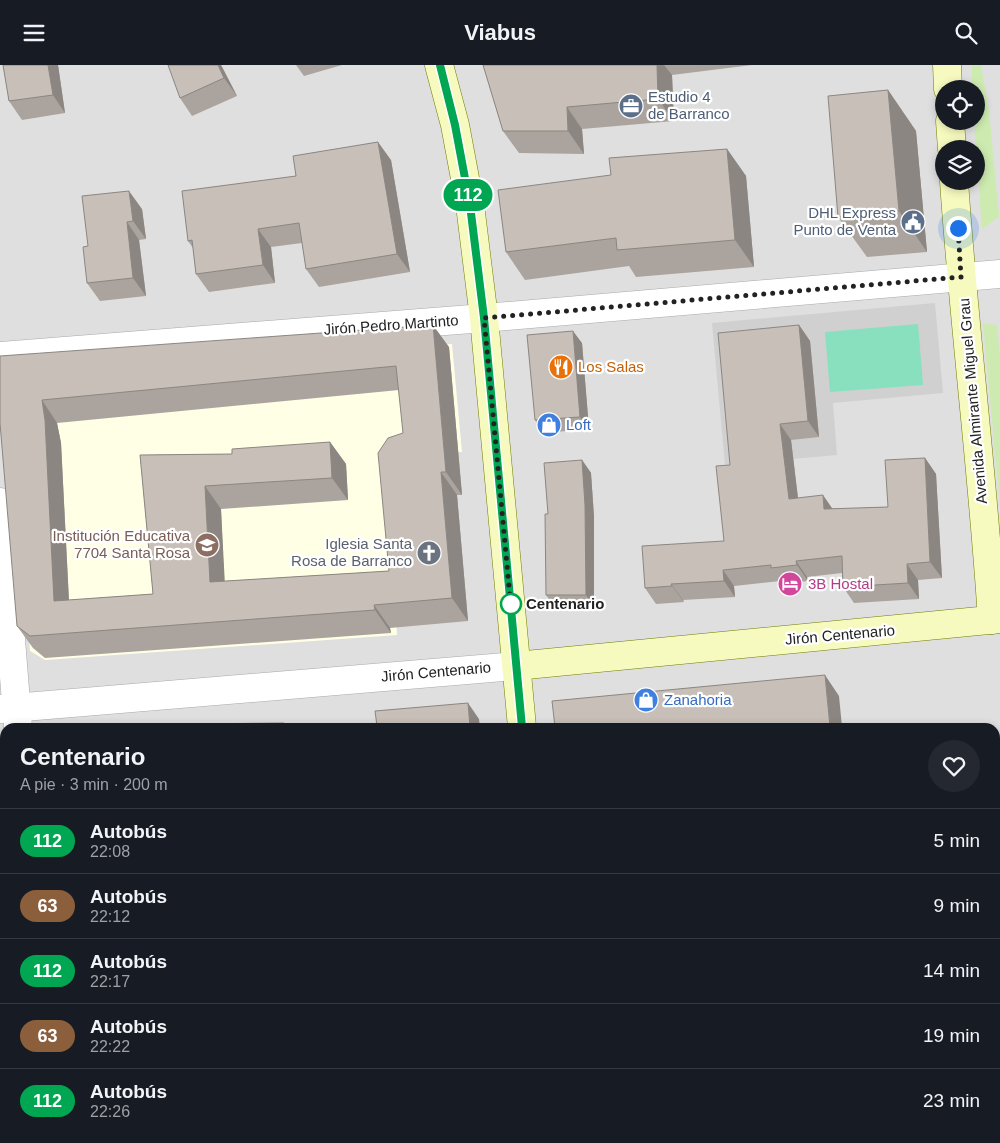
<!DOCTYPE html>
<html lang="es">
<meta charset="utf-8">
<style>
:root{--surface:#171b24;--page:#242831;--text:#f1f3f6;--muted:#9ea1a6;--line:#363941}
body{margin:0;font-family:Arial,sans-serif;background:var(--page);color:var(--text);height:100vh;display:flex;flex-direction:column;font-size:19px;white-space:nowrap}
*{box-sizing:border-box;margin:0}
p{font-size:16px;color:var(--muted)}
.icon{flex:none;width:28px;height:28px;fill:none;stroke:currentColor;stroke-width:2;stroke-linecap:round;stroke-linejoin:round}
.map{position:relative;flex:1;overflow:hidden}
.drawer{position:absolute;left:0px;top:658px;width:1000px;height:421px;display:flex;flex-direction:column;background:var(--surface);border-radius:15px 15px 0 0;box-shadow:0 2px 8px #0003}
.drawer>*{flex:none}
.badge{padding:0 10px;border-radius:16px;font-size:18px;line-height:32px}
.buttons{position:absolute;left:935px;top:15px;display:grid;gap:10px}
.buttons a{display:grid;place-items:center;width:50px;height:50px;border-radius:50%;background:var(--surface);box-shadow:0 2px 8px #0003;font-size:25px}
.you{position:absolute;width:25px;height:25px;margin:-12px;border:4px solid #fff;border-radius:50%;background:#1a73e8;box-shadow:0 0 0 8px #1a73e833}
.map>.badge{position:absolute;translate:-50% -50%;box-shadow:0 0 0 2px #fff}
.round{display:grid;place-items:center;flex:none;width:52px;height:52px;border-radius:26px;background:var(--page)}
.overview{display:flex;align-items:center;justify-content:space-between;height:85px;padding:0 20px}
h1{font-size:24px;font-weight:700;line-height:38px}
ul{padding:0;list-style:none}
li{display:flex;align-items:center;gap:15px;height:65px;padding:0 20px;border-top:1px solid var(--line)}
li div{flex:1}
li b{display:block;font-size:19px}
li em{font-style:normal}
li .badge{min-width:55px;font-weight:700;text-align:center}
header{display:flex;justify-content:space-between;align-items:center;height:65px;padding:0 20px;background:var(--surface);font-size:22px;font-weight:700}
.map>svg:first-child{display:block}
.residential{fill:#e0dfdf;fill-rule:evenodd}
.education{fill:#ffffe5}
.religious{fill:#d0d0d0}
.grass{fill:#cdebb0}
.pitch{fill:#88e0be}
.lines{fill:none;stroke-linecap:round;stroke-linejoin:round}
.minor-casing{stroke:#a9a9a9;stroke-width:29}
.secondary-casing{stroke:#707d05;stroke-width:29}
.minor{stroke:#fff;stroke-width:28}
.secondary{stroke:#f7fabf;stroke-width:28}
.wall{fill:#aba49e;fill-rule:evenodd}
.shaded-wall{fill:#8b8681}
.building{fill:#c7bfb8;stroke:#8b8681;fill-rule:evenodd}
.line-casing{stroke:#fff;stroke-width:11}
.line{stroke:#00a651;stroke-width:8}
.walk{stroke:#222;stroke-width:5;stroke-dasharray:0 9}
.stop-dot{fill:#fff;stroke:#00a651;stroke-width:2.5}
.labels{text-anchor:middle;stroke-width:4.5;stroke-linejoin:round;paint-order:stroke}
.service-label{font-size:15px;fill:#4e5e75;stroke:#fff;text-anchor:start}
.street-label{font-size:15px;fill:#222;stroke:#fff}
.food-label{font-size:15px;fill:#c56008;stroke:#fff;text-anchor:start}
.shop-label{font-size:15px;fill:#366cbe;stroke:#fff;text-anchor:start}
.education-label{font-size:15px;fill:#785e54;stroke:#fff;text-anchor:end}
.worship-label{font-size:15px;fill:#5b616d;stroke:#fff;text-anchor:end}
.hotel-label{font-size:15px;fill:#b23c85;stroke:#fff;text-anchor:start}
.stop-label{font-size:15px;font-weight:bold;fill:#222;stroke:#fff;text-anchor:start}
</style>
<header><svg class="icon" aria-label="menu" viewBox="0 0 24 24"><path d="M4 6h16M4 12h16M4 18h16"/></svg>Viabus<svg class="icon" aria-label="search" viewBox="0 0 24 24"><circle cx="10" cy="10" r="6"/><path d="M15 15l6 6"/></svg></header>
<div class="map">
<svg width="1000" height="1078" viewBox="0 0 1000 1078">
<rect width="100%" height="100%" fill="#f2efe9"/>
<path class="residential" d="M0 0H1000V1078H0ZM944 24H976V56H944ZM944 84H976V116H944ZM5 662H995V1074H5Z"/>
<path class="education" d="M452 279 462 387 387 390 397 570 45 595 30 586 8 312Z"/>
<path class="religious" d="M935 238 943 328 833 338 837 390 725 400 712 258Z"/>
<g class="grass">
<path d="M972 0H981L989 45 999 152 982 164 974 56H976V24H972Z"/>
<path d="M983 258 997 260 1000 293V441Z"/>
</g>
<path class="pitch" d="M918 259 923 320 830 327 825 267Z"/>
<g class="lines">
<defs>
<g id="minor">
<path d="M0 291 484 253 1000 209"/>
<path d="M0 437 18 662"/>
<path d="M0 644 516 601"/>
<path d="M995 1022H1000"/>
<path d="M60 1074V1078"/>
<path d="M408 1078 456 1074"/>
</g>
<g id="secondary">
<path d="M439 0 455 60 470 140 484 253 522 662"/>
<path d="M947 0 948 24"/>
<path d="M950 56 952 84"/>
<path d="M954 116C964 263 983 409 992 555"/>
<path d="M516 601 1000 554"/>
<path d="M561 1074V1078"/>
</g>
</defs>
<use href="#minor" class="minor-casing"/>
<use href="#secondary" class="secondary-casing"/>
<use href="#minor" class="minor"/>
<use href="#secondary" class="secondary"/>
</g>
<g class="wall">
<path d="M3 0H58L65 48 22 55 9 36Z"/>
<path d="M221 0 237 31 192 51 180 33Z"/>
<path d="M296 0H342L304 11Z"/>
<path d="M483 0H752L672 10 674 56 582 64 584 89 519 88 503 66Z"/>
<path d="M888 25 916 66 927 187 867 192 838 152Z"/>
<path d="M727 84 746 111 754 202 636 212 629 201 525 215 506 187 611 110Z"/>
<path d="M391 95 410 207 319 222 306 204 302 178 271 182 275 218 209 227 196 209 193 183 188 176 296 111Z"/>
<path d="M142 144 146 174 139 175 146 231 100 236 87 218 88 181Z"/>
<path d="M799 260 810 276 819 372 791 375 798 433 833 444 888 442 925 393 936 409 942 513 918 515 919 534 854 538 843 522 842 508 807 512 808 516 782 519 780 516 734 521 735 532 683 535 684 537 656 539 645 523 724 476 730 400Z"/>
<path d="M582 278 589 364 544 368 535 355Z"/>
<path d="M449 282 462 430H457L468 556 390 563 391 568 45 593 33 583 17 561 0 291ZM399 325 403 368 389 506 224 516 221 444 348 435 346 399 330 377 232 389 140 390 153 529 69 535 61 378 57 358Z"/>
<path d="M582 395 591 408 594 452V542L555 543 546 530 548 449Z"/>
<path d="M995 904 1000 969V980L995 981Z"/>
<path d="M5 1011V1074H10L0 1075V1012Z"/>
</g>
<g class="shaded-wall">
<path d="M48 0H58L65 48 53 30Z"/>
<path d="M218 0H221L237 31 224 13Z"/>
<path d="M657 0H664L672 10 674 56 658 34Z"/>
<path d="M888 25 916 66 927 187 899 146Z"/>
<path d="M567 42 582 64 584 89 568 66Z"/>
<path d="M378 77 391 95 410 207 397 189Z"/>
<path d="M727 84 746 111 754 202 735 175Z"/>
<path d="M129 126 142 144 146 174 133 156Z"/>
<path d="M127 157 139 175 146 231 133 213Z"/>
<path d="M258 164 271 182 275 218 263 200Z"/>
<path d="M433 260 449 282 462 430 446 407Z"/>
<path d="M799 260 810 276 819 372 808 356Z"/>
<path d="M573 266 582 278 589 364 580 352Z"/>
<path d="M42 335 57 358 61 378 70 558 54 536Z"/>
<path d="M780 359 791 375 800 450 789 434Z"/>
<path d="M330 377 346 399 348 435 332 413Z"/>
<path d="M925 393 936 409 942 513 930 497Z"/>
<path d="M582 395 591 408 594 452V542L586 530Z"/>
<path d="M441 407 457 430 468 556 452 533Z"/>
<path d="M205 421 221 444 226 540 210 517Z"/>
<path d="M823 430 834 446 824 444Z"/>
<path d="M796 496 807 512 808 516 797 500Z"/>
<path d="M907 499 918 515 919 534 908 518Z"/>
<path d="M723 505 734 521 735 532 724 516Z"/>
<path d="M671 519 683 535 684 537 672 521Z"/>
<path d="M374 540 390 563 391 568 375 545Z"/>
<path d="M825 610 839 631 842 662H830Z"/>
<path d="M468 638 479 654 480 662H470Z"/>
<path d="M995 904 1000 969V979L995 972Z"/>
<path d="M769 1074H772L773 1078H769Z"/>
</g>
<g class="building">
<path d="M3 0H48L53 30 9 36Z"/>
<path d="M168 0H218L224 13 180 33Z"/>
<path d="M483 0H657L658 34 567 42 568 66H503Z"/>
<path d="M888 25 899 146 838 152 828 31Z"/>
<path d="M378 77 397 189 306 204 299 158 258 164 263 200 196 209 192 175 188 176 182 126 296 111 293 91Z"/>
<path d="M727 84 735 175 617 185 616 173 506 187 498 125 611 110 609 93Z"/>
<path d="M129 126 133 156 127 157 133 213 87 218 83 182 88 181 82 131Z"/>
<path d="M433 260 446 407H441L452 533 374 540 375 545 30 571 17 561 0 358V291ZM396 301 403 368 388 373 378 388 389 506 210 517 205 421 332 413 330 377 232 384V389L140 390 153 529 54 536 45 355 42 335Z"/>
<path d="M799 260 808 356 780 359 789 434 823 430 824 444 888 442 885 395 925 393 930 497 907 499 908 518 843 522 842 491 796 496 797 500 771 503V500L723 505 724 516 671 519 672 521 645 523 642 481 724 476 716 401 730 400 718 268Z"/>
<path d="M573 266 580 352 535 355 527 270Z"/>
<path d="M582 395 585 440 586 530H546L545 449H548L544 398Z"/>
<path d="M825 610 830 662H555L552 636Z"/>
<path d="M468 638 470 662H355L377 661 375 646Z"/>
<path d="M284 658 286 662H183V659Z"/>
<path d="M5 1011V1061H0V1012Z"/>
<path d="M995 1043H1000V1078H875V1074H995Z"/>
<path d="M740 1074H769V1078H741Z"/>
</g>
<g class="lines">
<defs>
<path id="line" d="M440 0 455 60 470 140 484 253 522 662"/>
</defs>
<use href="#line" class="line-casing"/>
<use href="#line" class="line"/>
<path class="walk" d="M511 539V543L484 253 961 212 958 163"/>
</g>
<defs>
<symbol id="office-disc" viewBox="-11 -11 22 22"><circle r="9.5" fill="#5c6f8a" stroke="#fff"/><path d="M-6-3h4V-5.5h4V-3h4V5H-6ZM-1-4.5V-3h2v-1.5ZM-6 0V1H6V0Z" fill="#fff"/></symbol>
<symbol id="civic-disc" viewBox="-11 -11 22 22"><circle r="9.5" fill="#5c6f8a" stroke="#fff"/><path d="M-.6-6.5H3V-4.5H.6V-3L4-1V1h2V6H-6V1h2V-1L-.6-3ZM-1.2 2.5V6h2.4V2.5Z" fill="#fff"/></symbol>
<symbol id="restaurant-disc" viewBox="-11 -11 22 22"><circle r="9.5" fill="#e8710a" stroke="#fff"/><path d="M-5-6h1v4h1v-4h1v4h1v-4h1v5L-1.5 .5V6h-2V.5L-5-1ZM5-6V6H3V1.5H1.5Q1.5-4 5-6Z" fill="#fff"/></symbol>
<symbol id="shop-disc" viewBox="-11 -11 22 22"><circle r="9.5" fill="#3f7fe0" stroke="#fff"/><path d="M-5-2.5h2.3a2.7 3.5 0 0 1 5.4 0H5L5.5 6h-11ZM-1.5-2.5h3a1.5 2.3 0 0 0-3 0Z" fill="#fff"/></symbol>
<symbol id="school-disc" viewBox="-11 -11 22 22"><circle r="9.5" fill="#8d6e63" stroke="#fff"/><path d="M0-5L7-2L0 1L-7-2ZM-4 1L0 2.5L4 1V4Q0 6-4 4Z" fill="#fff"/></symbol>
<symbol id="church-disc" viewBox="-11 -11 22 22"><circle r="9.5" fill="#6b7280" stroke="#fff"/><path d="M-1.2-6h2.4v3.5h3.3v2.4h-3.3V6h-2.4V-.1h-3.3v-2.4h3.3Z" fill="#fff"/></symbol>
<symbol id="hotel-disc" viewBox="-11 -11 22 22"><circle r="9.5" fill="#d1479c" stroke="#fff"/><path d="M-6-4.5h1.5V1H6V5H4.5V3h-9V5H-6ZM-4 0a1.8 1.8 0 1 1 3.6 0ZM.5 0V-2.5h3Q6-2.5 6 0Z" fill="#fff"/></symbol>
</defs>
<g fill-rule="evenodd">
<use href="#office-disc" x="617" y="27" width="28" height="28"/>
<use href="#civic-disc" x="899" y="143" width="28" height="28"/>
<use href="#restaurant-disc" x="547" y="288" width="28" height="28"/>
<use href="#shop-disc" x="535" y="346" width="28" height="28"/>
<use href="#school-disc" x="193" y="466" width="28" height="28"/>
<use href="#church-disc" x="415" y="474" width="28" height="28"/>
<use href="#hotel-disc" x="776" y="505" width="28" height="28"/>
<use href="#shop-disc" x="632" y="621" width="28" height="28"/>
</g>
<circle class="stop-dot" cx="511" cy="539" r="10"/>
<g class="labels">
<g class="service-label">
<text x="648" y="37">Estudio 4<tspan x="648" dy="17">de Barranco</tspan></text>
<text x="896" y="153" text-anchor="end">DHL Express<tspan x="896" dy="17">Punto de Venta</tspan></text>
</g>
<g class="street-label">
<text transform="translate(391 260) rotate(-4)" y="5">Jirón Pedro Martinto</text>
<text transform="translate(973 336) rotate(-95)" y="5">Avenida Almirante Miguel Grau</text>
<text transform="translate(840 570) rotate(-5)" y="5">Jirón Centenario</text>
<text transform="translate(436 607) rotate(-5)" y="5">Jirón Centenario</text>
</g>
<g class="food-label">
<text x="578" y="307">Los Salas</text>
</g>
<g class="shop-label">
<text x="566" y="365">Loft</text>
<text x="664" y="640">Zanahoria</text>
</g>
<g class="education-label">
<text x="190" y="476">Institución Educativa<tspan x="190" dy="17">7704 Santa Rosa</tspan></text>
</g>
<g class="worship-label">
<text x="412" y="484">Iglesia Santa<tspan x="412" dy="17">Rosa de Barranco</tspan></text>
</g>
<g class="hotel-label">
<text x="808" y="524">3B Hostal</text>
</g>
<g class="stop-label">
<text x="526" y="544">Centenario</text>
</g>
</g>
</svg>
<div class="buttons">
<a><svg class="icon" aria-label="locate" viewBox="0 0 24 24"><circle cx="12" cy="12" r="6"/><path d="M12 2v4M12 18v4M2 12h4M18 12h4"/></svg></a>
<a><svg class="icon" aria-label="layers" viewBox="0 0 24 24"><path d="M12 4l9 5-9 5-9-5zM3 14l9 5 9-5"/></svg></a>
</div>
<div class="you" style="left:958px;top:163px"></div>
<b class="badge" style="left:468px;top:130px;background:#00a651;color:#fff">112</b>
<section class="drawer">
<div class="overview"><div><h1>Centenario</h1><p>A pie · 3 min · 200 m</p></div><a class="round"><svg class="icon" aria-label="heart" viewBox="0 0 24 24"><path d="M12 20l-8-8c-3-5 5-10 8-4 3-6 11-1 8 4z"/></svg></a></div>
<ul>
<li><span class="badge" style="background:#00a651;color:#fff">112</span><div><b>Autobús</b><p>22:08</p></div><em>5 min</em></li>
<li><span class="badge" style="background:#8b5e3c;color:#fff">63</span><div><b>Autobús</b><p>22:12</p></div><em>9 min</em></li>
<li><span class="badge" style="background:#00a651;color:#fff">112</span><div><b>Autobús</b><p>22:17</p></div><em>14 min</em></li>
<li><span class="badge" style="background:#8b5e3c;color:#fff">63</span><div><b>Autobús</b><p>22:22</p></div><em>19 min</em></li>
<li><span class="badge" style="background:#00a651;color:#fff">112</span><div><b>Autobús</b><p>22:26</p></div><em>23 min</em></li>
</ul>
</section>
</div>
